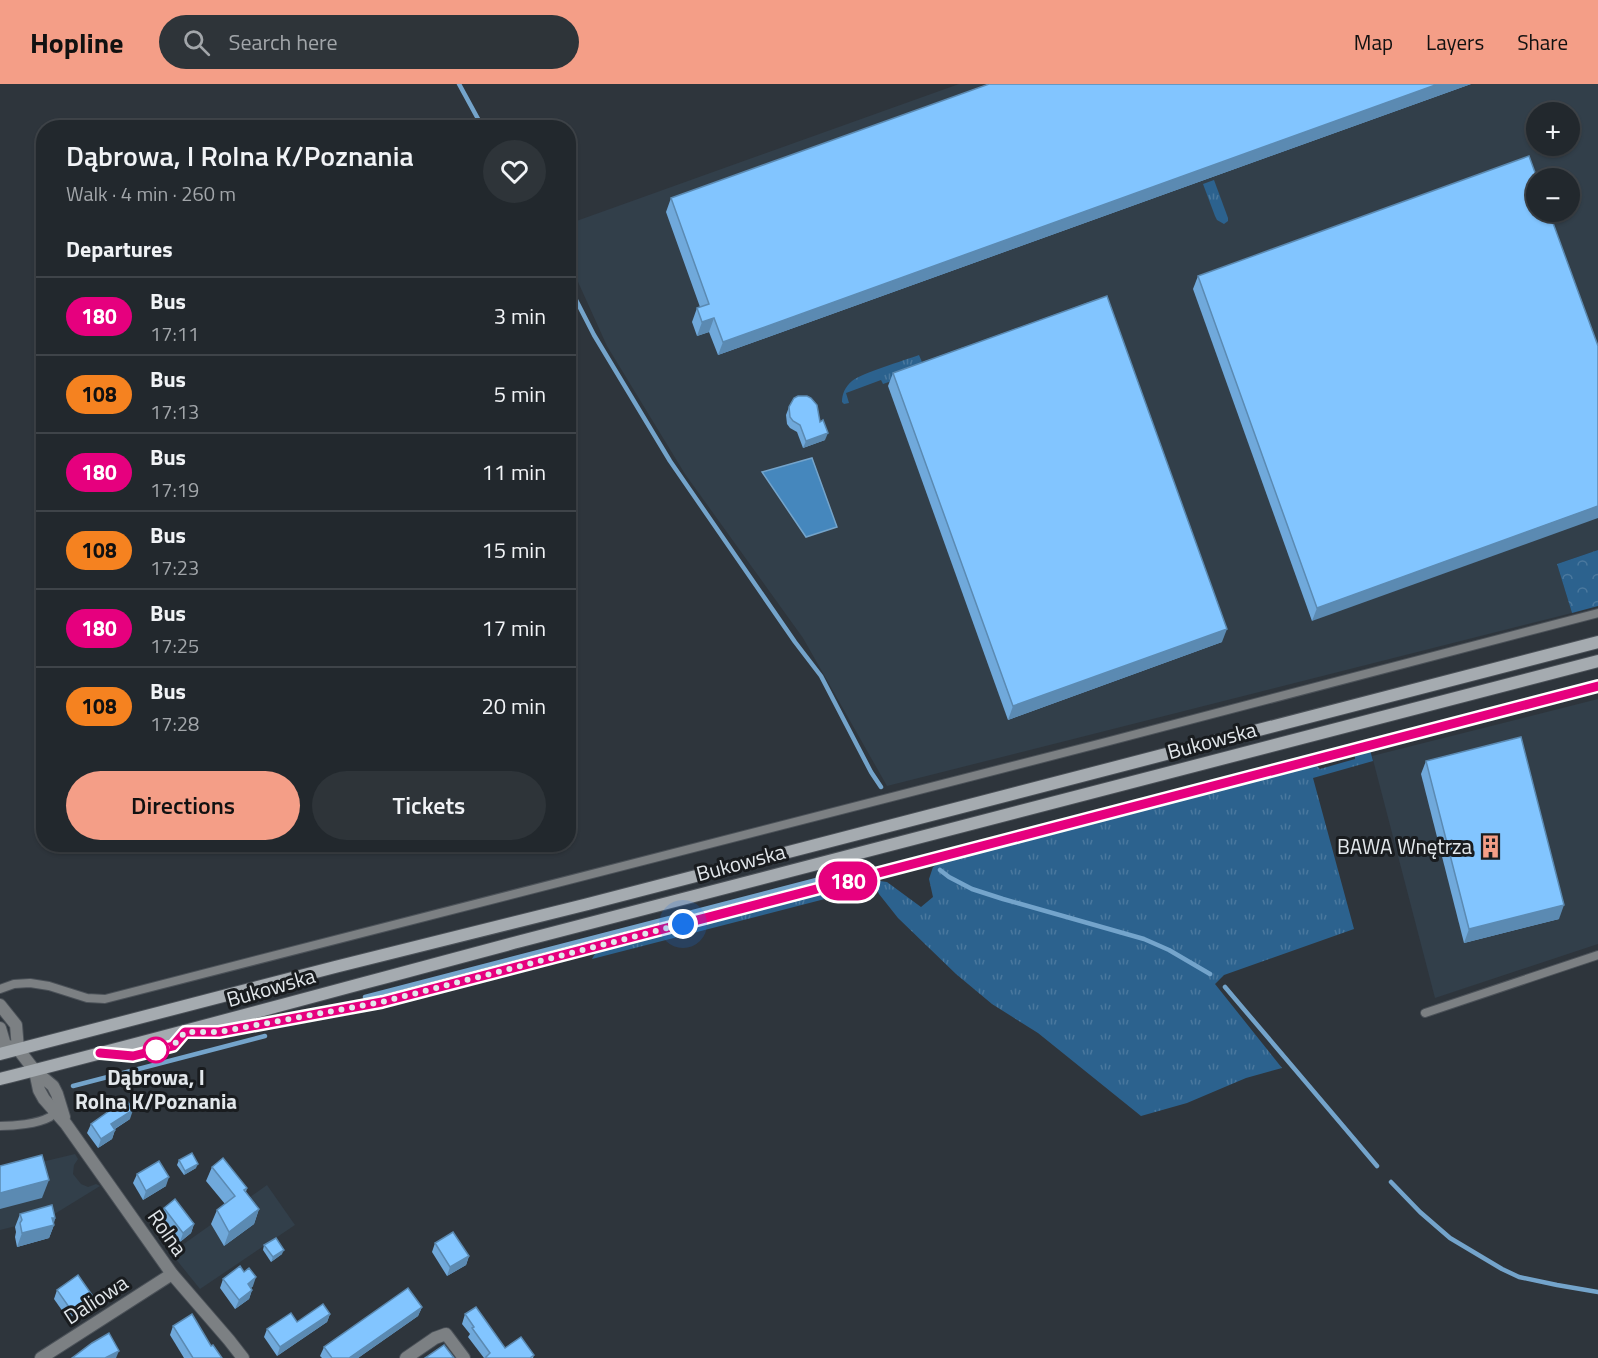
<!DOCTYPE html>
<meta charset="utf-8">
<style>
:root{--surface:#22282d;--page:#2e3439;--text:#f1f3f6;--muted:#a2a6aa;--line:#3f4449;--accent:#f49e87}
body{margin:0;font-family:"Titillium Web",sans-serif;background:var(--page);color:var(--text);height:100vh;display:flex;flex-direction:column;font-size:22px;white-space:nowrap}
*{box-sizing:border-box;margin:0}
p{font-size:20px;color:var(--muted)}
.icon{flex:none;width:33px;height:33px;fill:none;stroke:currentColor;stroke-width:2;stroke-linecap:round;stroke-linejoin:round}
.map{position:relative;flex:1;overflow:hidden}
.side{position:absolute;left:36px;top:36px;width:540px;height:732px;display:flex;flex-direction:column;background:var(--surface);border-radius:24px;box-shadow:0 2px 4px #0004,0 0 0 2px var(--line)}
.side>*{flex:none}
.badge{padding:0 12px;border-radius:20px;font-size:21px;line-height:39px}
.controls{position:absolute;left:1526px;top:18px;display:grid;gap:12px}
.controls a{display:grid;place-items:center;width:54px;height:54px;border-radius:50%;background:var(--surface);box-shadow:0 2px 4px #0004,0 0 0 2px var(--line);font-size:30px}
.you{position:absolute;width:30px;height:30px;margin:-15px;border:4px solid #fff;border-radius:50%;background:#1a73e8;box-shadow:0 0 0 9px #1a73e833}
.map>.badge{position:absolute;translate:-50% -50%;box-shadow:0 0 0 3px #fff}
h2{padding:0 30px;font-size:22px;line-height:54px}
.round{display:grid;place-items:center;flex:none;width:63px;height:63px;border-radius:32px;background:var(--page)}
.overview{display:flex;align-items:center;justify-content:space-between;height:102px;padding:0 30px}
h1{font-size:28px;font-weight:600;line-height:45px}
.button{display:flex;gap:12px;margin-top:auto;padding:12px 30px}
.button a{flex:1;height:69px;border-radius:36px;background:var(--accent);color:#111;font-size:24px;font-weight:600;line-height:69px;text-align:center}
.button a+a{background:var(--page);color:var(--text)}
ul{padding:0;list-style:none}
li{display:flex;align-items:center;gap:18px;height:78px;padding:0 30px;border-top:2px solid var(--line)}
li div{flex:1}
li b{display:block;font-size:22px}
li em{font-style:normal}
li .badge{min-width:66px;font-weight:700;text-align:center}
header{display:flex;align-items:center;gap:36px;box-sizing:border-box;height:84px;padding:0 30px;background:var(--accent);color:#111}
header strong{font-size:28px}
nav{display:flex;gap:33px;margin-inline-start:auto;font-size:21px}
.search{width:420px;height:54px;background:var(--page);display:flex;align-items:center;gap:15px;box-sizing:border-box;padding:0 21px;border-radius:33px;color:var(--muted);font-size:22px}
.map>svg:first-child{display:block}
.built{fill:#323f4a;fill-rule:evenodd}
.grass{fill:url(#grass-tufts)}
.forest{fill:url(#forest-crowns)}
.water{fill:#4587bd;stroke:#74a4cb;stroke-width:1.5}
.lines{fill:none;stroke-linecap:round;stroke-linejoin:round}
.stream{stroke:#74a4cb;stroke-width:4.5}
.service-casing{stroke:#4b5158;stroke-width:10}
.minor-casing{stroke:#4b5158;stroke-width:14}
.secondary-casing{stroke:#4b5158;stroke-width:14}
.service{stroke:#7c8083;stroke-width:8}
.minor{stroke:#7c8083;stroke-width:12}
.secondary{stroke:#a5abb0;stroke-width:12}
.wall{fill:#70a9db}
.shaded-wall{fill:#5b8ab2}
.building{fill:#82c5ff;stroke:#5b8ab2;stroke-width:1.5}
.line-casing{stroke:#fff;stroke-width:14}
.line{stroke:#e6007e;stroke-width:9}
.walk{stroke:#e2e7eb;stroke-width:6;stroke-dasharray:0 10.8}
.stop-dot{fill:#fff;stroke:#e6007e;stroke-width:3}
.labels{text-anchor:middle;stroke-width:6;stroke-linejoin:round;paint-order:stroke}
.street-label{font-size:21px;fill:#e2e7eb;stroke:#191c1f}
.poi-label{font-size:21px;fill:#e2e7eb;stroke:#191c1f;text-anchor:end}
.stop-label{font-size:21px;font-weight:bold;fill:#e2e7eb;stroke:#191c1f}
</style>
<header>
<strong>Hopline</strong>
<div class="search"><svg class="icon" aria-label="search" viewBox="0 0 24 24"><circle cx="10" cy="10" r="6"/><path d="M15 15l6 6"/></svg>Search here</div>
<nav><a>Map</a><a>Layers</a><a>Share</a></nav>
</header>
<div class="map">
<svg width="1598" height="1274" viewBox="0 0 1598 1274">
<defs>
<pattern id="grass-tufts" width="24" height="20" patternUnits="userSpaceOnUse" patternTransform="scale(1.5)"><rect width="24" height="20" fill="#2c628e"/><path d="M3 7l-1-3M5 7V3M7 7l1-3M15 17l-1-3M17 17v-4M19 17l1-3" fill="none" stroke="#4a789e"/></pattern>
<pattern id="forest-crowns" width="20" height="18" patternUnits="userSpaceOnUse" patternTransform="scale(1.5)"><rect width="20" height="18" fill="#2c628e"/><path d="M2 6a3 3 0 1 1 6 0M12 15a3 3 0 1 1 6 0" fill="none" stroke="#4a789e"/></pattern>
</defs>
<rect width="100%" height="100%" fill="#2e353c"/>
<g class="built">
<path d="M959 0H1598V466L1557 480 1572 529 887 702 803 554 685 390 607 262 569 178 568 140ZM1536 28H1569V62H1536ZM1536 94H1569V128H1536Z"/>
<path d="M1598 615V860L1435 914 1372 672Z"/>
<path d="M75 1070 78 1075 74 1081 73 1090 81 1100 88 1103 96 1100 100 1102 48 1134 0 1146V1088Z"/>
<path d="M267 1101 295 1141 200 1205 171 1169Z"/>
</g>
<g class="grass">
<path d="M1214 96 1228 134V137L1224 140 1217 136 1215 132 1203 100Z"/>
<path d="M1097 215 1099 222 1088 229 883 300 881 296 846 309 849 319 844 320 842 318C842 310 845 303 852 297 864 288 903 277 919 271L922 278Z"/>
<path d="M1370 666 1373 677 1313 694 1354 845 1224 891 1215 900 1282 984 1246 994 1187 1019 1141 1032 1038 949 992 920 956 890 898 834 879 810 875 802 592 875 596 868 873 796 887 798 921 823 933 813 929 795 933 783 944 777 1316 681 1320 685 1355 675V670Z"/>
</g>
<path class="forest" d="M1598 466V522L1572 529 1557 480Z"/>
<path class="water" d="M812 374 837 443 806 453 762 388Z"/>
<g class="lines">
<g class="stream">
<path d="M459 0 483 44"/>
<path d="M575 214 594 251 670 377 795 558 821 592 871 688 881 703"/>
<path d="M940 786 949 793 972 805 1003 815 1144 855 1169 866 1210 890"/>
<path d="M1225 903 1377 1082"/>
<path d="M365 913 851 787"/>
<path d="M73 1002 265 952"/>
<path d="M1391 1098 1420 1128 1450 1154 1502 1185 1519 1193 1557 1201 1598 1208"/>
</g>
<defs>
<g id="service">
<path d="M0 905 14 900 30 899 49 902 87 914 105 915 1102 659 1598 529"/>
<path d="M1425 929 1598 871"/>
<path d="M197 948H219L382 918 1598 602"/>
<path d="M109 970 133 972 173 962 185 948"/>
<path d="M0 1042C14 1042 37 1040 50 1033 53 1031 55 1028 57 1026"/>
</g>
<g id="minor">
<path d="M0 921 16 941 18 965 35 987 53 1002 57 1010 64 1033"/>
<path d="M0 944 5 961 18 965"/>
<path d="M35 987 39 1006 44 1015 66 1040 172 1190 229 1256 243 1274"/>
<path d="M41 1274 172 1190"/>
<path d="M406 1274 435 1254 446 1250 464 1274"/>
</g>
<g id="secondary">
<path d="M0 970 335 883 588 820 1598 558"/>
<path d="M0 995C174 951 348 903 521 857 880 763 1239 670 1598 577"/>
</g>
</defs>
<use href="#service" class="service-casing"/>
<use href="#minor" class="minor-casing"/>
<use href="#secondary" class="secondary-casing"/>
<use href="#service" class="service"/>
<use href="#minor" class="minor"/>
<use href="#secondary" class="secondary"/>
</g>
<g class="wall">
<path d="M989 0H1471L718 271 709 248 697 252 692 238 697 224 700 223 666 128 671 114Z"/>
<path d="M1198 192 1598 262 1312 537 1193 205Z"/>
<path d="M893 289 1222 558 1008 636 888 302Z"/>
<path d="M789 323 820 338 825 356 803 364 797 348 790 344 787 340 786 331Z"/>
<path d="M1426 677 1559 835 1464 859 1421 690Z"/>
<path d="M130 1035 115 1045V1046L112 1055 98 1064 87 1049 91 1040Z"/>
<path d="M179 1076 196 1084 184 1091 177 1081Z"/>
<path d="M212 1083 247 1104 246 1108 259 1125 254 1140 224 1162 211 1140 217 1126 225 1120 206 1097Z"/>
<path d="M137 1090 166 1102 143 1116 133 1099Z"/>
<path d="M164 1124 194 1140 191 1149 180 1158 160 1133Z"/>
<path d="M20 1130 55 1134 54 1139V1141L49 1154 17 1163 15 1153 16 1148 15 1143Z"/>
<path d="M435 1159 469 1172 466 1181 447 1192 432 1168Z"/>
<path d="M264 1161 282 1170 271 1178 263 1166Z"/>
<path d="M223 1195 253 1202 251 1204 252 1206 249 1215 235 1225 220 1204Z"/>
<path d="M57 1206 92 1211 89 1220 68 1235 54 1215Z"/>
<path d="M422 1223 418 1232 358 1274H322L320 1272 324 1263Z"/>
<path d="M330 1230 327 1238 277 1272 264 1253 267 1245Z"/>
<path d="M465 1230 505 1264 534 1271 533 1274H484L468 1253 470 1250 462 1240Z"/>
<path d="M173 1242 211 1262 222 1274H184L170 1251Z"/>
</g>
<g class="shaded-wall">
<path d="M1438 0H1471L718 271 723 258Z"/>
<path d="M714 234 709 248 697 252 702 238Z"/>
<path d="M828 349 825 356 803 364 806 357Z"/>
<path d="M1598 422V434L1312 537 1317 524Z"/>
<path d="M1227 545 1222 558 1008 636 1013 622Z"/>
<path d="M1564 821 1559 835 1464 859 1469 845Z"/>
<path d="M133 1026 130 1035 108 1049 111 1040Z"/>
<path d="M115 1046 112 1055 98 1064 101 1055Z"/>
<path d="M198 1080 196 1084 184 1091 185 1087Z"/>
<path d="M169 1093 166 1102 143 1116 146 1107Z"/>
<path d="M49 1096 42 1114 0 1125V1109Z"/>
<path d="M259 1125 254 1140 224 1162 229 1148Z"/>
<path d="M52 1134H55L53 1141H54L49 1154 17 1163 22 1149Z"/>
<path d="M194 1140 191 1149 180 1158 183 1149Z"/>
<path d="M284 1166 282 1170 271 1178 273 1173Z"/>
<path d="M469 1172 466 1181 447 1192 450 1183Z"/>
<path d="M256 1193 253 1202 244 1209 248 1200Z"/>
<path d="M252 1206 249 1215 235 1225 239 1216Z"/>
<path d="M92 1211 89 1220 68 1235 71 1226Z"/>
<path d="M422 1223 418 1232 358 1274H349Z"/>
<path d="M330 1230 327 1238 277 1272 280 1263Z"/>
<path d="M119 1267 116 1274H105Z"/>
</g>
<g class="building">
<path d="M989 0H1438L723 258 714 234 702 238 697 224 709 220 671 114Z"/>
<path d="M1529 72 1537 94H1536V128H1549L1598 262V422L1317 524 1198 192Z"/>
<path d="M1107 212 1227 545 1013 622 893 289Z"/>
<path d="M798 312H807L811 314 817 321 820 338 823 336 828 349 806 357 800 341 793 337 790 333 789 323 794 314Z"/>
<path d="M1521 653 1564 821 1469 845 1426 677Z"/>
<path d="M126 1015 133 1026 111 1040 115 1046 101 1055 91 1040Z"/>
<path d="M192 1069 198 1080 185 1087 179 1076Z"/>
<path d="M42 1071 49 1096 0 1109V1082Z"/>
<path d="M223 1074 247 1104 244 1106 259 1125 229 1148 217 1126 235 1112 212 1083Z"/>
<path d="M159 1077 169 1093 146 1107 137 1090Z"/>
<path d="M175 1115 194 1140 183 1149 164 1124Z"/>
<path d="M52 1121 55 1134H52L54 1141 22 1149 20 1139 22 1136 20 1130Z"/>
<path d="M453 1148 469 1172 450 1183 435 1159Z"/>
<path d="M276 1154 284 1166 273 1173 264 1161Z"/>
<path d="M240 1182 244 1188 249 1184 256 1193 248 1200 252 1206 239 1216 223 1195Z"/>
<path d="M78 1191 92 1211 71 1226 57 1206Z"/>
<path d="M408 1204 422 1223 349 1274H332L324 1263Z"/>
<path d="M323 1220 330 1230 280 1263 267 1245 291 1229 297 1238Z"/>
<path d="M476 1223 505 1264 521 1253 534 1271 530 1274H485L490 1269 472 1244 474 1243 465 1230Z"/>
<path d="M192 1230 211 1262 213 1261 222 1274H193L173 1242Z"/>
<path d="M109 1249 119 1267 105 1274H72L92 1259Z"/>
<path d="M444 1261 454 1274H425Z"/>
</g>
<g class="lines">
<defs>
<path id="line" d="M100 969 133 972 173 962 185 948H219L382 918 1598 602"/>
</defs>
<use href="#line" class="line-casing"/>
<use href="#line" class="line"/>
<path class="walk" d="M156 966 173 962 185 948H219L382 918 683 840"/>
</g>
<defs>
<symbol id="building-bare" viewBox="-9 -9 18 18"><path d="M-4-6H4V6H1V3H-1V6H-4ZM-2.5-4.3h1.7v1.8h-1.7ZM.8-4.3h1.7v1.8H.8ZM-2.5-1h1.7V.8h-1.7ZM.8-1h1.7V.8H.8Z" fill="#f49e87" stroke="#191c1f" stroke-width="2.5" paint-order="stroke"/></symbol>
</defs>
<g fill-rule="evenodd">
<use href="#building-bare" x="1474" y="746" width="33" height="33"/>
</g>
<circle class="stop-dot" cx="156" cy="966" r="12"/>
<g class="labels">
<g class="street-label">
<text transform="translate(1212 657) rotate(-15)" y="7">Bukowska</text>
<text transform="translate(741 779) rotate(-15)" y="7">Bukowska</text>
<text transform="translate(271 904) rotate(-16)" y="7">Bukowska</text>
<text transform="translate(167 1149) rotate(55)" y="7">Rolna</text>
<text transform="translate(96 1216) rotate(-33)" y="7">Daliowa</text>
</g>
<g class="poi-label">
<text x="1472" y="770">BAWA Wnętrza</text>
</g>
<g class="stop-label">
<text x="156" y="1001">Dąbrowa, I<tspan x="156" dy="24">Rolna K/Poznania</tspan></text>
</g>
</g>
</svg>
<div class="controls">
<a>+</a>
<a>−</a>
</div>
<div class="you" style="left:683px;top:840px"></div>
<b class="badge" style="left:848px;top:797px;background:#e6007e;color:#fff">180</b>
<section class="side">
<div class="overview"><div><h1>Dąbrowa, I Rolna K/Poznania</h1><p>Walk · 4 min · 260 m</p></div><a class="round"><svg class="icon" aria-label="heart" viewBox="0 0 24 24"><path d="M12 20l-8-8c-3-5 5-10 8-4 3-6 11-1 8 4z"/></svg></a></div>
<h2>Departures</h2>
<ul>
<li><span class="badge" style="background:#e6007e;color:#fff">180</span><div><b>Bus</b><p>17:11</p></div><em>3 min</em></li>
<li><span class="badge" style="background:#f58220;color:#111">108</span><div><b>Bus</b><p>17:13</p></div><em>5 min</em></li>
<li><span class="badge" style="background:#e6007e;color:#fff">180</span><div><b>Bus</b><p>17:19</p></div><em>11 min</em></li>
<li><span class="badge" style="background:#f58220;color:#111">108</span><div><b>Bus</b><p>17:23</p></div><em>15 min</em></li>
<li><span class="badge" style="background:#e6007e;color:#fff">180</span><div><b>Bus</b><p>17:25</p></div><em>17 min</em></li>
<li><span class="badge" style="background:#f58220;color:#111">108</span><div><b>Bus</b><p>17:28</p></div><em>20 min</em></li>
</ul>
<div class="button"><a>Directions</a><a>Tickets</a></div>
</section>
</div>
